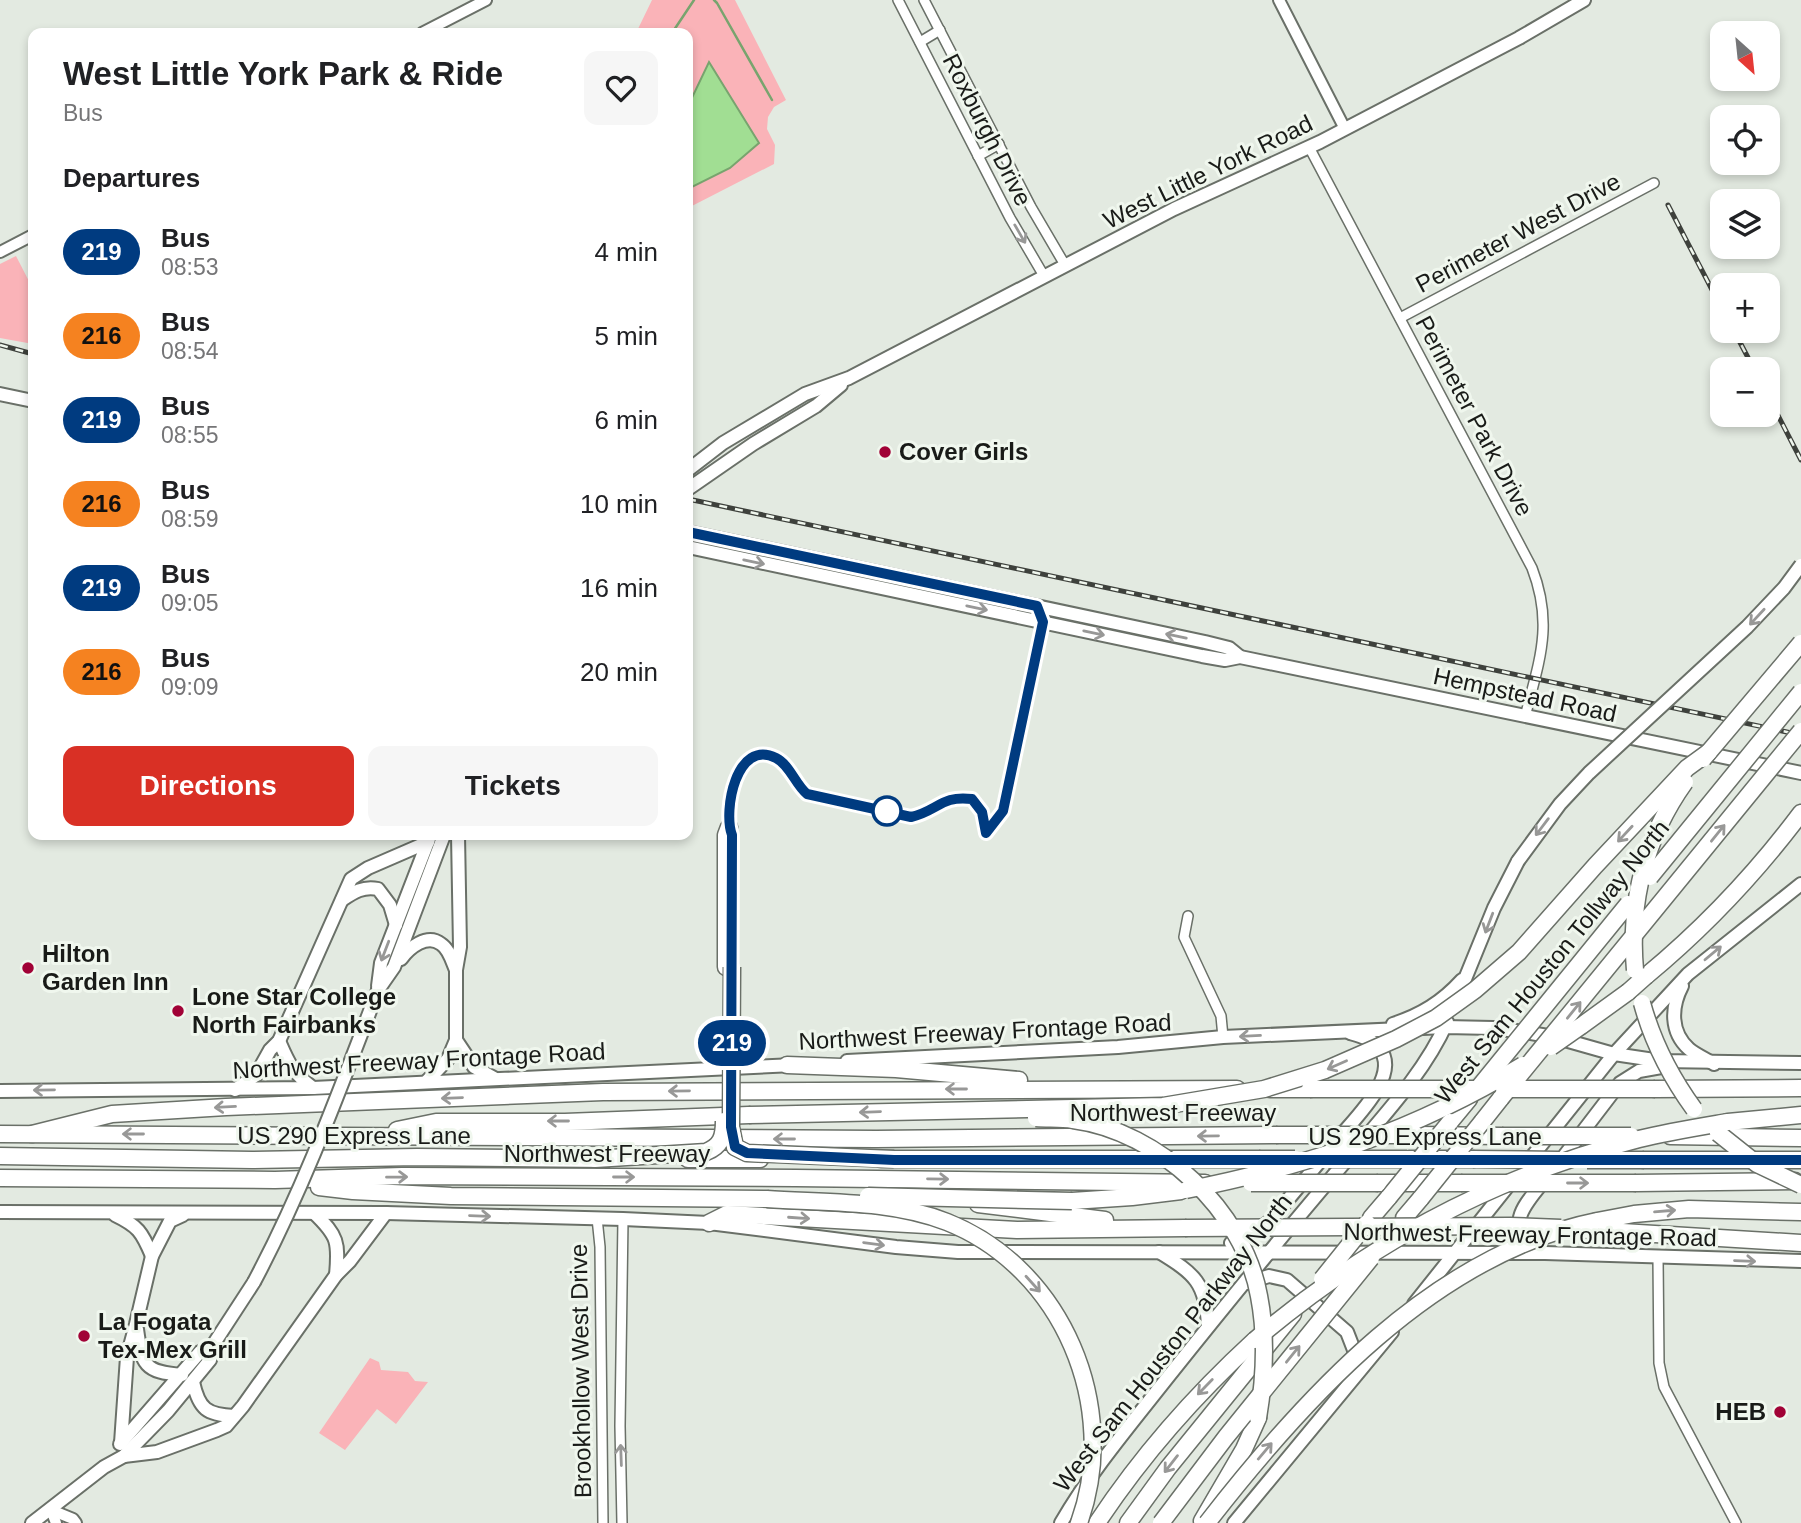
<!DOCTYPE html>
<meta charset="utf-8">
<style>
:root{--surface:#fff;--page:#f6f6f6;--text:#202124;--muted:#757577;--accent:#d93025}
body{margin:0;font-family:Arial,sans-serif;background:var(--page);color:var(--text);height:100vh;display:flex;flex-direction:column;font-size:26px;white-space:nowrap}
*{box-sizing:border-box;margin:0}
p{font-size:23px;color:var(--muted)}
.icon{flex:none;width:38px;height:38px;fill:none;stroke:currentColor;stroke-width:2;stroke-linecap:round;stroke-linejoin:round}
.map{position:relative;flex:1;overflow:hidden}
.panel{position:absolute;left:28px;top:28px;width:665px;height:812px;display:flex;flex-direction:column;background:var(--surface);border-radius:14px;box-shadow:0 4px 10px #0003}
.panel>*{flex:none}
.badge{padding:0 14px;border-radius:23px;font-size:24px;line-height:46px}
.needle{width:46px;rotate:153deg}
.controls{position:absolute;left:1710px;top:21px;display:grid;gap:14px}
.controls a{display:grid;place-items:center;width:70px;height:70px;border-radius:14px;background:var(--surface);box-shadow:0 4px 10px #0003;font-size:35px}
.map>.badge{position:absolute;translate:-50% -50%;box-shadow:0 0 0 4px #fff}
h2{padding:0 35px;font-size:26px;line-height:63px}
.round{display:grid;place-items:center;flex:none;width:74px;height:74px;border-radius:14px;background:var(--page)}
.overview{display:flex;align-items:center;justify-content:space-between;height:119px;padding:0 35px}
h1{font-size:33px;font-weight:800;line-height:52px}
.action{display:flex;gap:14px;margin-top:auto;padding:14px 35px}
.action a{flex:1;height:80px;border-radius:14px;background:var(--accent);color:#fff;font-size:28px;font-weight:800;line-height:80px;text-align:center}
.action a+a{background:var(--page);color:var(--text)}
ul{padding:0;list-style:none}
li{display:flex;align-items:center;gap:21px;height:84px;padding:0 35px}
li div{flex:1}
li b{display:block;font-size:26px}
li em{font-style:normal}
li .badge{min-width:77px;font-weight:700;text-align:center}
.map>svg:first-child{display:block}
.green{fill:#fab3b8}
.water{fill:#a1de93;stroke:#78a46e;stroke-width:2}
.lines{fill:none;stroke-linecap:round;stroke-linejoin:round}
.stream{stroke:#78a46e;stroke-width:2.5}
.minor-casing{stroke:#6a7068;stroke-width:12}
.tertiary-casing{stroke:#6a7068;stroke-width:14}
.secondary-casing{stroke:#6a7068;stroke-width:16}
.motorway-casing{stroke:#6a7068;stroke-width:19}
.minor{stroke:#fff;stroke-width:9}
.tertiary{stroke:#fff;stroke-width:10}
.secondary{stroke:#fff;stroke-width:12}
.motorway{stroke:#fff;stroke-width:16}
.rail-casing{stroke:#3e413c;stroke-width:5}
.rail{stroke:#f0f7ee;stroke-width:2.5;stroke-dasharray:8;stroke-linecap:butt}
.secondary-bridge-casing{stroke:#6a7068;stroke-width:16;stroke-linecap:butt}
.motorway-bridge-casing{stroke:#6a7068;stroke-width:19;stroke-linecap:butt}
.secondary-bridge{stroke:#fff;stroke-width:12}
.motorway-bridge{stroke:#fff;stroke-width:16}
.oneway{stroke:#989897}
.line-casing{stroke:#fff;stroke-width:16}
.line{stroke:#003b80;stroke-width:10}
.poi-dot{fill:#a10236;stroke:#f0f7ee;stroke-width:2.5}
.stop-dot{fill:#fff;stroke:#003b80;stroke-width:3.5}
.labels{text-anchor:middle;stroke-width:6;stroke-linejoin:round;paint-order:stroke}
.street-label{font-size:24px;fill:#191b18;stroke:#f0f7ee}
.poi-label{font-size:24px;font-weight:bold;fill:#191b18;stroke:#f0f7ee;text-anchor:start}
</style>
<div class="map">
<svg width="1801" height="1523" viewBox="0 0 1801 1523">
<rect width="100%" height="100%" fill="#e3eae1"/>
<g class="green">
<path d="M652 0H735L786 100 774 107 768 117 767 129 775 145 774 164 688 208V33H636Z"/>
<path d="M16 256 33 289V344L0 338V264Z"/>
<path d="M370 1358 379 1362 381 1370 408 1372 415 1381 428 1382 396 1424 377 1409 345 1450 319 1433Z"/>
</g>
<path class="water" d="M709 62 759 143 730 168 688 189V106Z"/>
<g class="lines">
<g class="stream">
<path d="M714 0 717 3 772 100"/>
<path d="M672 33 694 0"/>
</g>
<defs>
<g id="minor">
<path d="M898 0 1010 218 1044 276"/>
<path d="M924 0 1031 207 1065 265"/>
<path d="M920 42 940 30"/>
<path d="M1309 147 1532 568C1554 625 1539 661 1525 717"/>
<path d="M978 156 999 144"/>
<path d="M1400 318 1654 183"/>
<path d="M1188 916 1184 937 1221 1016 1223 1037"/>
<path d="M597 1218 600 1247 603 1523"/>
<path d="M1658 1258 1659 1363 1664 1387 1736 1523"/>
<path d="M622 1523 620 1426 623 1219"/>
</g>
<g id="tertiary">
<path d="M1279 0 1345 129"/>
<path d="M422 33 486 0"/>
<path d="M0 252 33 235"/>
<path d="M51 1510 73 1519 76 1523"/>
<path d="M51 1510 56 1523"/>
</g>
<g id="secondary">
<path d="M0 394 33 401"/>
<path d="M688 470 723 443 805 394 849 378 1174 209 1320 142 1519 38 1584 0"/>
<path d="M688 489 753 444 816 406 841 385"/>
<path d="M688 532 1205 642 1229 648 1240 657"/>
<path d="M688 547 1202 656 1225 660 1240 657 1801 773"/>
<path d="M342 900C354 892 363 886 378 889L390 905 396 925"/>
<path d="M401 959C409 948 427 933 441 944 449 949 452 961 456 970"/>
<path d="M378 986 381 963 429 839"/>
<path d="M1682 986C1671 1007 1670 1032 1689 1049 1696 1055 1706 1059 1714 1064"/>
<path d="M378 990 394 967 444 835"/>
<path d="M1454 1006 1494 908 1518 861"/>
<path d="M1393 1024C1421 1015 1442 1002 1462 980"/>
<path d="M456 1040 474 1067 494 1078"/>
<path d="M279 1041C289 1064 292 1072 313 1088"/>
<path d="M847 1061 1118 1047 1223 1037 1445 1027 1493 1028 1524 1032 1554 1037 1614 1054 1661 1061 1801 1063"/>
<path d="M426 1082 448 1059 456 1040V970L460 947 458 835"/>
<path d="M235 1090 256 1075 270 1050 279 1041 351 879 368 868 428 842"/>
<path d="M0 1091 313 1088 794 1065"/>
<path d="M1365 1138C1395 1103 1428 1065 1447 1022"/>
<path d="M1337 1140C1354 1119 1402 1075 1379 1048 1372 1039 1360 1036 1350 1033"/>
<path d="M1526 1164 1614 1054 1688 974 1801 884"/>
<path d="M1558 1164 1620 1083 1639 1071 1667 1066"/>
<path d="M0 1212 386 1213 623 1219 709 1223 896 1247 958 1252 1545 1253 1801 1261"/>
<path d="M314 1213C338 1236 339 1242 336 1275"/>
<path d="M115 1215C138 1226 142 1232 152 1256"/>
<path d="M1231 1243 1252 1234 1270 1221 1326 1154"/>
<path d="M1535 1246C1502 1223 1529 1201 1546 1178"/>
<path d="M1159 1252C1195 1274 1206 1283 1208 1326"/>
<path d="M1247 1283 1269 1276 1287 1280 1347 1332 1354 1350 1355 1363"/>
<path d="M1414 1304 1512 1181"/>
<path d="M137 1329C142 1365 144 1372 182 1375"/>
<path d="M193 1382C199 1409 207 1415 234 1416"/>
<path d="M121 1443 127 1357 136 1324 152 1256 170 1221 183 1215"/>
<path d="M120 1444 200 1352 213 1345"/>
<path d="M124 1456 157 1452 217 1430 226 1426 243 1406 336 1275 350 1261 386 1213"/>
<path d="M32 1523 104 1467 124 1456 168 1411 210 1360 213 1345 254 1282"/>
<path d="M1061 1523C1091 1471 1131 1424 1168 1377 1228 1302 1288 1228 1351 1155"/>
<path d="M1234 1523 1392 1332"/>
</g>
<g id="motorway">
<path d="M726 967V835L729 827"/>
<path d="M1646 976C1704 928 1756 873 1801 813"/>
<path d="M1581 1026 1628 992"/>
<path d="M787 1065 896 1069 1019 1080"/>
<path d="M1270 1089H1310"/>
<path d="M1655 1089 1801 1088"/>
<path d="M1450 1122 1469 1099"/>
<path d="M1482 1122 1501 1098"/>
<path d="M1728 1122 1801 1115"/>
<path d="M397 1130 436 1122H565L749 1115"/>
<path d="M0 1134 876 1139 1276 1135"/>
<path d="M32 1134 112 1114 226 1107 603 1092 1237 1089"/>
<path d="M1416 1135 1502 1136"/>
<path d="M1670 1136 1801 1138"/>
<path d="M0 1156 252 1160 417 1157 606 1159"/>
<path d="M688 1159H760"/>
<path d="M881 1159H1259"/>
<path d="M1409 1159H1473"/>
<path d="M1644 1160H1801"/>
<path d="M0 1178 275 1180 402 1176 796 1178 1205 1183"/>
<path d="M1378 1183H1461"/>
<path d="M1636 1183 1795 1181"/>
<path d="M319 1187 353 1191 451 1196 767 1199"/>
<path d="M1072 1201 1132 1197 1181 1191"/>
<path d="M978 1204 1105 1220"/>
<path d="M1371 1218 1389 1197"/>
<path d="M1404 1218 1421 1198"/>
<path d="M1597 1221 1634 1214 1689 1209 1801 1212"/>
<path d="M709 1223 727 1214 1017 1230 1185 1228"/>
<path d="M1574 1229 1801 1243"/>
<path d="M1202 1521 1244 1449 1258 1418"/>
<path d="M1097 1523C1142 1455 1195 1395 1255 1340"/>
<path d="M1128 1523 1168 1468 1293 1314"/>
</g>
</defs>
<use href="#minor" class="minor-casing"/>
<use href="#tertiary" class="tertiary-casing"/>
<use href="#secondary" class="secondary-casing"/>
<use href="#motorway" class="motorway-casing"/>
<use href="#minor" class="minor"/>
<use href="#tertiary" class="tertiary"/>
<use href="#secondary" class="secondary"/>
<use href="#motorway" class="motorway"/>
<defs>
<g id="rail">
<path d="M1668 205 1722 309"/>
<path d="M1734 331 1754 369"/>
<path d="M0 345 33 354"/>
<path d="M1768 396 1801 460"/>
<path d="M688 499 1801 735"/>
</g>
</defs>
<use href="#rail" class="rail-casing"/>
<use href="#rail" class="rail"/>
<defs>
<g id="secondary-bridge">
<path d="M1518 861 1560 804 1589 773 1747 627 1784 588 1801 565"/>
<path d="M254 1282C304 1188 340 1089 378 990"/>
</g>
<g id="motorway-bridge">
<path d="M1703 759 1801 643"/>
<path d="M1650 877 1801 692"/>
<path d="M732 967 731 1127 735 1147 747 1153 894 1159"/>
<path d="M1635 970C1629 902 1645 838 1685 782"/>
<path d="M1628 992 1646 976"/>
<path d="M1642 1003C1653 1043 1670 1076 1694 1109"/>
<path d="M1551 1047 1581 1026"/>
<path d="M1480 1086 1628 904"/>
<path d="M1310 1089H1478"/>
<path d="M1504 1089H1655"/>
<path d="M1501 1098 1801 731"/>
<path d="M749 1115 1163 1106 1264 1089 1325 1070 1396 1039 1436 1018 1475 990 1519 952 1595 866 1687 768 1709 752"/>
<path d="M1036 1118C1048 1119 1061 1118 1073 1120 1159 1131 1244 1211 1259 1296 1267 1337 1265 1376 1258 1418"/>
<path d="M1718 1133 1757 1164 1801 1185"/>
<path d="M1276 1135H1416"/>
<path d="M1502 1136H1631"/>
<path d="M595 1159 706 1152C721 1146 724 1137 724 1121"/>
<path d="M1259 1159H1295"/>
<path d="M1328 1159H1407"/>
<path d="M1473 1159 1558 1160"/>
<path d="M1587 1160H1644"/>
<path d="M1251 1183H1378"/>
<path d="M1461 1183H1636"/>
<path d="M1186 1190C1308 1166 1416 1130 1523 1065"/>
<path d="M868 1196 1072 1201"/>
<path d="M1389 1197 1450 1122"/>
<path d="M1421 1198 1482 1122"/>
<path d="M767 1199C826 1203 891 1200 947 1222 1063 1268 1121 1407 1079 1523"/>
<path d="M1185 1228 1510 1226 1561 1228"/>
<path d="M1322 1279 1367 1223"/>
<path d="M1255 1340C1369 1243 1494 1176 1639 1139 1668 1132 1699 1127 1728 1122"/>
<path d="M1161 1523 1226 1437 1371 1258"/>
<path d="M1207 1523C1304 1398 1434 1254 1597 1221"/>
</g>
</defs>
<use href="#secondary-bridge" class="secondary-bridge-casing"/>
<use href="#motorway-bridge" class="motorway-bridge-casing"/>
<use href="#secondary-bridge" class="secondary-bridge"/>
<use href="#motorway-bridge" class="motorway-bridge"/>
</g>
<defs><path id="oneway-shaft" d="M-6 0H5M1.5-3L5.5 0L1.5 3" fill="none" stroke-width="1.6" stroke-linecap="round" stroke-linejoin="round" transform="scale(1.75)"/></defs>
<g class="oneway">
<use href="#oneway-shaft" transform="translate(1020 234) rotate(60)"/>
<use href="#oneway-shaft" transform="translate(754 562) rotate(12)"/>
<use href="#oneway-shaft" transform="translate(977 608) rotate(12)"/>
<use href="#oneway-shaft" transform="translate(1757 617) rotate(133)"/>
<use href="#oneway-shaft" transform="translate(1094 633) rotate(12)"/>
<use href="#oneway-shaft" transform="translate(1176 636) rotate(-168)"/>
<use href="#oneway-shaft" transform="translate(1542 827) rotate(127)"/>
<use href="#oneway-shaft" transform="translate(1718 833) rotate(-51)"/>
<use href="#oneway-shaft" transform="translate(1625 834) rotate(133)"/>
<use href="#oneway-shaft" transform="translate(1489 923) rotate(111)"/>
<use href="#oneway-shaft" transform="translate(385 951) rotate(111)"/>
<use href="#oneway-shaft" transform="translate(1713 953) rotate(-40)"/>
<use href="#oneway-shaft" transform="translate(1574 1010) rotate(-51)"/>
<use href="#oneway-shaft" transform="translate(1250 1036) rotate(177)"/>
<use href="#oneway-shaft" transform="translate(1337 1065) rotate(156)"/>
<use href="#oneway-shaft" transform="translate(956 1089) rotate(180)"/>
<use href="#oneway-shaft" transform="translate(44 1090) rotate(179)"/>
<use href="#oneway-shaft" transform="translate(679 1091) rotate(179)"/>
<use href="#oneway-shaft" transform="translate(452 1098) rotate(178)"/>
<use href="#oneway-shaft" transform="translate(225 1107) rotate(177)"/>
<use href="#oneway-shaft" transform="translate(870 1112) rotate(178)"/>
<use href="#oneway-shaft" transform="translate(558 1121) rotate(180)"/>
<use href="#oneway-shaft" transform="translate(133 1134) rotate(180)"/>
<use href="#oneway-shaft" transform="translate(1208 1136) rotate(179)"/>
<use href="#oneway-shaft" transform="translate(784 1139) rotate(-180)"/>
<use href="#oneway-shaft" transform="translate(397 1177) rotate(-1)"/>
<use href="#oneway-shaft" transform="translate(624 1177)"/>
<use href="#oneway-shaft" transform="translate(938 1179) rotate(1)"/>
<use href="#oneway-shaft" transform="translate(1578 1183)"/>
<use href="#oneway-shaft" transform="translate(1665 1211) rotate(-5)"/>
<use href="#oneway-shaft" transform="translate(480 1216) rotate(2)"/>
<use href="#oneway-shaft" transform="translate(799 1218) rotate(4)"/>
<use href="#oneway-shaft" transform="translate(874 1244) rotate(8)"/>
<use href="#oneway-shaft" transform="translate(1745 1261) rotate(2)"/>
<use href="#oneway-shaft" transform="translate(1033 1284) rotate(48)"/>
<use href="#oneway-shaft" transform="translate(1293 1354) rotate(-51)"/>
<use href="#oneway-shaft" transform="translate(1205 1387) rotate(134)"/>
<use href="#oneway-shaft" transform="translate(1265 1451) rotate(-50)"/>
<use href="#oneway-shaft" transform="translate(621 1455) rotate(-92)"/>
<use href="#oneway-shaft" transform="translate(1171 1464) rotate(128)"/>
</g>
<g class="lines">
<defs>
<path id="line" d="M688 532 1037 606 1043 622 1003 811 986 833 982 812 972 799C941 795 938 811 911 817L807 794C795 784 790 765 776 758 736 738 723 811 732 835L731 1127 735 1147 747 1153 894 1160H1801"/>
</defs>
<use href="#line" class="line-casing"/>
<use href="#line" class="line"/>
</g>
<g class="poi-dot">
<circle cx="885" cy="452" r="7"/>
<circle cx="28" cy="968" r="7"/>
<circle cx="178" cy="1011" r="7"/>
<circle cx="84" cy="1336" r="7"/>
<circle cx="1780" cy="1412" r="7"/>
</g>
<circle class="stop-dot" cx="887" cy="811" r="14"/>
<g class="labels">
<g class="street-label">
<text transform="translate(987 130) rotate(63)" y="8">Roxburgh Drive</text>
<text transform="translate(1208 172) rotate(-26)" y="8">West Little York Road</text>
<text transform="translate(1518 233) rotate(-28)" y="8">Perimeter West Drive</text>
<text transform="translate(1474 416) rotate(62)" y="8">Perimeter Park Drive</text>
<text transform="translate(1525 695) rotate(12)" y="8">Hempstead Road</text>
<text transform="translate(1552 962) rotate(-51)" y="8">West Sam Houston Tollway North</text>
<text transform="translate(985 1032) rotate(-3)" y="8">Northwest Freeway Frontage Road</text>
<text transform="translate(419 1061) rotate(-3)" y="8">Northwest Freeway Frontage Road</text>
<text x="1173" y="1121">Northwest Freeway</text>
<text x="354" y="1144">US 290 Express Lane</text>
<text x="1425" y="1145">US 290 Express Lane</text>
<text x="607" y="1162">Northwest Freeway</text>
<text transform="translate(1530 1235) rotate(1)" y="8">Northwest Freeway Frontage Road</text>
<text transform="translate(1173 1343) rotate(-52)" y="8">West Sam Houston Parkway North</text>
<text transform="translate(581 1371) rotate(-91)" y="8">Brookhollow West Drive</text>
</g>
<g class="poi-label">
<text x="899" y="460">Cover Girls</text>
<text x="42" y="962">Hilton<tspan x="42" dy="28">Garden Inn</tspan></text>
<text x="192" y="1005">Lone Star College<tspan x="192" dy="28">North Fairbanks</tspan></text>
<text x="98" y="1330">La Fogata<tspan x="98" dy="28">Tex-Mex Grill</tspan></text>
<text x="1766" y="1420" text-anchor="end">HEB</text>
</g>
</g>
</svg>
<div class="controls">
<a><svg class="needle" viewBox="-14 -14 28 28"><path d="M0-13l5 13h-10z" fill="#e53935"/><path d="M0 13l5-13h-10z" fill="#757577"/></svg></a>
<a><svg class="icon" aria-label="locate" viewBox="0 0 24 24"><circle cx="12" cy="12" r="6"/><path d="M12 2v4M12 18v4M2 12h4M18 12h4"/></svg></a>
<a><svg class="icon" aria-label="layers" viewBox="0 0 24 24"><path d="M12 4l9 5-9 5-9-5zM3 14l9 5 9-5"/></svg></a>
<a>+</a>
<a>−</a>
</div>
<b class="badge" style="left:732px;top:1043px;background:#003b80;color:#fff">219</b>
<section class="panel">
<div class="overview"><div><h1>West Little York Park &amp; Ride</h1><p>Bus</p></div><a class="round"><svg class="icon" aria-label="heart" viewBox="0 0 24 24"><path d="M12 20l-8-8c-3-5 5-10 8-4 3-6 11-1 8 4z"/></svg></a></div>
<h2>Departures</h2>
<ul>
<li><span class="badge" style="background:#003b80;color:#fff">219</span><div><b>Bus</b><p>08:53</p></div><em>4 min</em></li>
<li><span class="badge" style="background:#f58220;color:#111">216</span><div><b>Bus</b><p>08:54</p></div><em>5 min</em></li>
<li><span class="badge" style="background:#003b80;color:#fff">219</span><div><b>Bus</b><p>08:55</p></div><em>6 min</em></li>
<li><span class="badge" style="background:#f58220;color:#111">216</span><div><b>Bus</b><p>08:59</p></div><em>10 min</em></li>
<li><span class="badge" style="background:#003b80;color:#fff">219</span><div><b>Bus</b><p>09:05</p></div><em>16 min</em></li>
<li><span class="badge" style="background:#f58220;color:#111">216</span><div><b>Bus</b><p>09:09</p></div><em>20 min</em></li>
</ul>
<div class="action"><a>Directions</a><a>Tickets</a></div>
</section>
</div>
